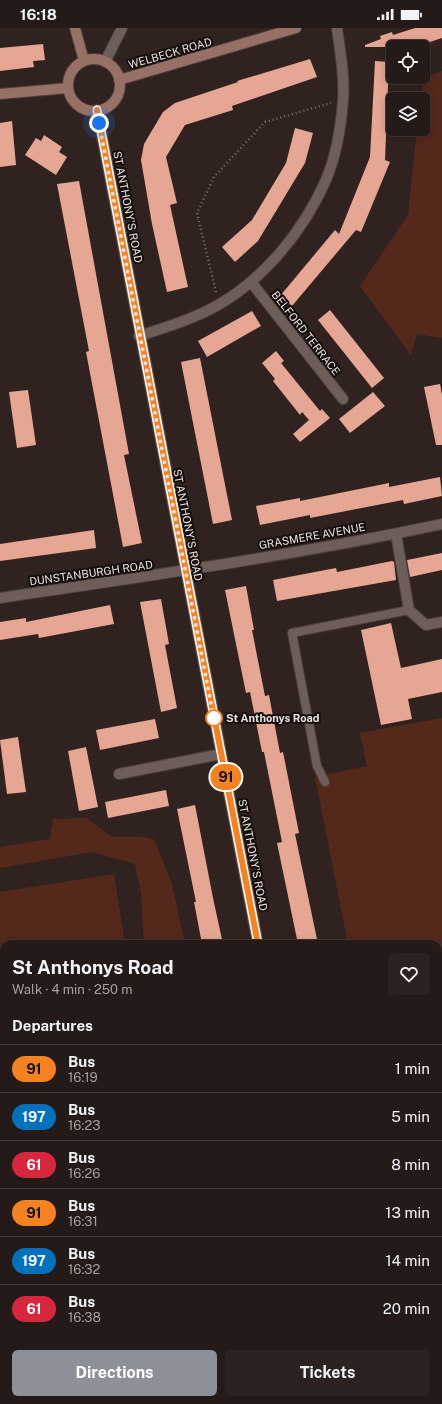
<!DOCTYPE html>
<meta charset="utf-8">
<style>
:root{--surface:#241a17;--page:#2c2320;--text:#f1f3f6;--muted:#a3a1a1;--line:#413836;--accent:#8c9099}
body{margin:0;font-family:"Public Sans",sans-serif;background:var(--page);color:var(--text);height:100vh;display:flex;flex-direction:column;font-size:15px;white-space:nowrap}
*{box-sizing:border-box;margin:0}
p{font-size:13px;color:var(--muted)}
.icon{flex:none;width:22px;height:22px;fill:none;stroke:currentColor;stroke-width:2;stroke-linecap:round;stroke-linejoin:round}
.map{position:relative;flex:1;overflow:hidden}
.side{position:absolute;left:0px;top:912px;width:442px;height:464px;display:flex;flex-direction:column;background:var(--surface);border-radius:12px 12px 0 0;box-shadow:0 2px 10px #0003,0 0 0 1px var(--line)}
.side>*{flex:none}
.badge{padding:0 8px;border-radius:13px;font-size:14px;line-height:26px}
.tools{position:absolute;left:386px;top:12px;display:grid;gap:8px}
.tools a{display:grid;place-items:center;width:44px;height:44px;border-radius:6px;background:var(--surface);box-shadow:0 2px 10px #0003,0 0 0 1px var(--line);font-size:20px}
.you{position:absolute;width:20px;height:20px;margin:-10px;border:3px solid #fff;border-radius:50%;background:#1a73e8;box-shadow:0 0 0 6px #1a73e833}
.map>.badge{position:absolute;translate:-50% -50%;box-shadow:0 0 0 2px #fff}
h2{padding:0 12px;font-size:15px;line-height:36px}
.round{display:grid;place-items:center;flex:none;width:42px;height:42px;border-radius:6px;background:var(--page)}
.headline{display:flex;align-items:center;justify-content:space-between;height:68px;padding:0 12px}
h1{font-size:19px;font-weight:700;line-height:30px}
.action{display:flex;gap:8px;margin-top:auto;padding:8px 12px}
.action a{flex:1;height:46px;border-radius:6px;background:var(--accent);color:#fff;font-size:16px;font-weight:700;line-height:46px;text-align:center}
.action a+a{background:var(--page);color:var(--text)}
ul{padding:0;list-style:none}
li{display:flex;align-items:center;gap:12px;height:48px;padding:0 12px;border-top:1px solid var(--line)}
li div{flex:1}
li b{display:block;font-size:15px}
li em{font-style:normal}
li .badge{min-width:44px;font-weight:700;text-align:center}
.status{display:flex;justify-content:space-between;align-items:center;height:28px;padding:0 20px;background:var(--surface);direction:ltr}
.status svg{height:11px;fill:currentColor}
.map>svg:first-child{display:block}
.green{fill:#55281c}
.building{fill:#e5a694}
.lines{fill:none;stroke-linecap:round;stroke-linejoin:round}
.lane-casing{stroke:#4b3f3c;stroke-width:10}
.street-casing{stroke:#4b3f3c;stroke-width:12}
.secondary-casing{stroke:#4b3f3c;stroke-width:12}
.path{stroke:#7b706c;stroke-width:2.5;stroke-dasharray:1 3;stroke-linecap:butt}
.lane{stroke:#6e5e5a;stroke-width:8}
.street{stroke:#6e5e5a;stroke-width:10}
.secondary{stroke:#977066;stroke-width:10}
.line-casing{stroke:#fff;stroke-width:9}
.line{stroke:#f58220;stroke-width:6}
.walk{stroke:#ebe2df;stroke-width:4;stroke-dasharray:0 7.2}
.stop-dot{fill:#fff;stroke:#f58220;stroke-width:2}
.labels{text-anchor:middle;stroke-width:4;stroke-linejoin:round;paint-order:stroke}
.street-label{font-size:11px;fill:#ebe2df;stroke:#140e0c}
.stop-label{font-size:11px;font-weight:bold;fill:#ebe2df;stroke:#140e0c;text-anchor:start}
</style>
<div class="status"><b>16:18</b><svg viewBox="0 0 49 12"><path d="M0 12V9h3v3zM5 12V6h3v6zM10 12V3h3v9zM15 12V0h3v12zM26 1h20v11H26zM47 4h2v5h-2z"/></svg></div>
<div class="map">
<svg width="442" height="1376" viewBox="0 0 442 1376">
<rect width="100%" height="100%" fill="#30231f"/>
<g class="green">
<path d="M442 43V310L417 306 411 327 360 258 408 187 417 101H423V71H421L423 50Z"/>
<path d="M442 690V974L438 975V916H348L315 749 367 738 360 705Z"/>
<path d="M86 790 112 809H141L154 811 172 856 185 916H144L141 865 135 836 92 824 0 840V819L50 811 53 791Z"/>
<path d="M114 846 125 916H4V1140H0V864Z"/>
</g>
<g class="building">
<path d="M415 0H442V10L415 19H365V17L381 11 380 8 392 4 393 7Z"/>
<path d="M43 16 45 32 33 33 34 39 0 43V20Z"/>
<path d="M310 31 317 49 232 78 233 82 185 97 166 129 177 175 170 177 188 259 167 264 152 196 141 132 144 116 163 84 175 75 238 54 237 53Z"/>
<path d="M375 33 389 34 385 132 390 134 361 204 356 202 292 278 280 268 335 202 339 206 370 129Z"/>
<path d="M12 93 16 137 0 139V95Z"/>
<path d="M295 100 313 105 305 135 258 213 235 234 222 219 252 192 286 135Z"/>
<path d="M44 107 62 119 59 124 67 129 56 147 25 127 36 110 41 113Z"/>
<path d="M79 153 129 426 124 427 142 515 123 519 86 324 89 323 57 156Z"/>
<path d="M330 282 384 350 372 360 318 292Z"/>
<path d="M252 283 261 298 207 329 198 313Z"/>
<path d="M276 323 284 333 281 335 320 383 322 381 330 390 300 414 293 406 309 392 302 384 300 387 273 353 275 351 262 335Z"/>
<path d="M200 330 232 492 213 496 181 334Z"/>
<path d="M440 356 442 367V417H436L424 359Z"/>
<path d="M28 362 36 417 17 420 9 364Z"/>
<path d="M373 364 385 378 350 405 339 391Z"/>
<path d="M440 449 442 468 404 476 403 472 310 490V487L260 497 256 478 300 470V473L389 455V459Z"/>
<path d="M94 502 96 520 0 533V516Z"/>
<path d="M442 525V542L410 549 407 532Z"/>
<path d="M392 533 394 534 396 552 277 573 273 552 336 540 337 544Z"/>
<path d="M246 558 254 602H252L265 668 269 667 280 725 283 724 299 805 295 806 318 916H298L277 815 282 814 264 724H262L250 664 246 665 225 562Z"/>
<path d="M161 571 169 616 165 617 177 680 161 684 140 574Z"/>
<path d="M110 577 114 596 39 610 38 606 0 612V594L26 590V594Z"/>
<path d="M391 595 401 640 442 631V664L408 671 412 691 381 697 361 602Z"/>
<path d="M155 691 159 710 100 722 96 702Z"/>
<path d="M18 709 26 764 7 766 0 712Z"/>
<path d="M86 719 98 779 79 783 68 723Z"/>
<path d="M166 762 169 778 108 790 105 774Z"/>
<path d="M195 777 213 870 223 916H202L194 874H196L177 781Z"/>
</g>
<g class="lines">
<defs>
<path id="lane" d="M325 754 317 738 292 605 409 582"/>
<g id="street">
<path d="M105 34 122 0"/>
<path d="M251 254 343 371"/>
<path d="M139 308C166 299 194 291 218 277 265 250 304 202 326 152 336 128 341 99 343 72 345 49 340 23 337 0"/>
<path d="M396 506 409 582 426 597 442 594"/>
<path d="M0 570C148 548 296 527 442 496"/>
<path d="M119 746 221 726"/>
<path d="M442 1054 438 1060 442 1078"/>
<path d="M0 1269 4 1268"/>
</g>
<g id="secondary">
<path d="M75 0 84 33"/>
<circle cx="94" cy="57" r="26"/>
<path d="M119 52 296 0"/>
<path d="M0 66 68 60"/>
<path d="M97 82 258 916"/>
<path d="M347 1372 348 1376"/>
</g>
</defs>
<use href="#lane" class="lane-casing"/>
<use href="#street" class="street-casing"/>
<use href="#secondary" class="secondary-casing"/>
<path class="path" d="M216 264 197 185 214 149 265 94 331 75"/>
<use href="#lane" class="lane"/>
<use href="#street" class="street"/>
<use href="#secondary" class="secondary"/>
</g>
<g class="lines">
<defs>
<path id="line" d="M97 82 258 916"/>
</defs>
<use href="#line" class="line-casing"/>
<use href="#line" class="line"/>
<path class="walk" d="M99 95 215 696 214 690"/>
</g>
<circle class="stop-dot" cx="214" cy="690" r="8"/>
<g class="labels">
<g class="street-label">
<text transform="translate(170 25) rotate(-16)" y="4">WELBECK ROAD</text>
<text transform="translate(128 179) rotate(79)" y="4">ST ANTHONY'S ROAD</text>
<text transform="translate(306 305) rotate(52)" y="4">BELFORD TERRACE</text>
<text transform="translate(188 497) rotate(79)" y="4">ST ANTHONY'S ROAD</text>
<text transform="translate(312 508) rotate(-10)" y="4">GRASMERE AVENUE</text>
<text transform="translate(91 545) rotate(-8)" y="4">DUNSTANBURGH ROAD</text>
<text transform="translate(253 827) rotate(79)" y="4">ST ANTHONY'S ROAD</text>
</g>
<g class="stop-label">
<text x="226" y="694">St Anthonys Road</text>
</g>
</g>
</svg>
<div class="tools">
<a><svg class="icon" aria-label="locate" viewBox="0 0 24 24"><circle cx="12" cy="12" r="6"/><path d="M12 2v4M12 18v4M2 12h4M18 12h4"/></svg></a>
<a><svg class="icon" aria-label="layers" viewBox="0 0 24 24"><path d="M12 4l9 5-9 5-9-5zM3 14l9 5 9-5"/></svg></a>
</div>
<div class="you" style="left:99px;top:95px"></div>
<b class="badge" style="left:226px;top:749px;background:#f58220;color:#111">91</b>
<section class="side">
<div class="headline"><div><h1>St Anthonys Road</h1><p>Walk · 4 min · 250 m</p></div><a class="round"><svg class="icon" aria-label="heart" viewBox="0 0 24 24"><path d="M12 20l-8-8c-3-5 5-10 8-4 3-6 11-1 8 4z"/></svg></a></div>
<h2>Departures</h2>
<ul>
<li><span class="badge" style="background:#f58220;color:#111">91</span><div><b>Bus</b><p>16:19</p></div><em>1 min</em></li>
<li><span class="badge" style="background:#0072bc;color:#fff">197</span><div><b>Bus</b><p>16:23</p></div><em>5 min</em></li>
<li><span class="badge" style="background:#d7263d;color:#fff">61</span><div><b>Bus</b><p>16:26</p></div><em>8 min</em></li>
<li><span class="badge" style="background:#f58220;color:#111">91</span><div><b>Bus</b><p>16:31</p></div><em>13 min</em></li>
<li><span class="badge" style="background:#0072bc;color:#fff">197</span><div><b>Bus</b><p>16:32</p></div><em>14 min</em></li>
<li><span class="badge" style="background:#d7263d;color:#fff">61</span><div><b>Bus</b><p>16:38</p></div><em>20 min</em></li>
</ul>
<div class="action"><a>Directions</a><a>Tickets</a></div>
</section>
</div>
